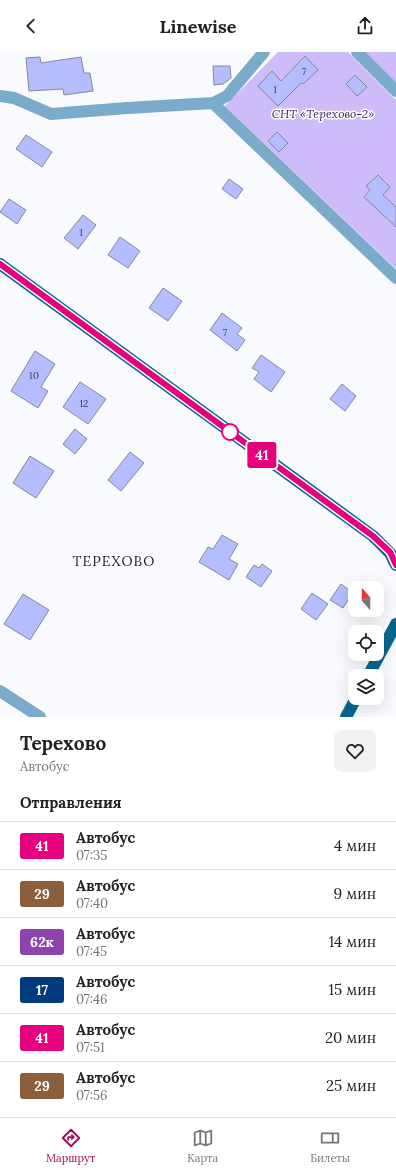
<!DOCTYPE html>
<html lang="ru">
<meta charset="utf-8">
<style>
:root{--surface:#fff;--page:#f2f2f2;--text:#222;--muted:#767676;--line:#e0e0e0;--accent:#9e0c56}
body{margin:0;font-family:Lora,serif;background:var(--page);color:var(--text);height:100vh;display:flex;flex-direction:column;font-size:15px;white-space:nowrap}
*{box-sizing:border-box;margin:0}
p{font-size:13px;color:var(--muted)}
.icon{flex:none;width:22px;height:22px;fill:none;stroke:currentColor;stroke-width:2;stroke-linecap:round;stroke-linejoin:round}
.map{position:relative;height:665px;overflow:hidden}
.panel{display:flex;flex-direction:column;background:var(--surface);flex:1}
.panel>*{flex:none}
.badge{padding:0 8px;border-radius:3px;font-size:14px;line-height:26px}
.needle{width:26px;rotate:340deg}
.controls{position:absolute;left:348px;top:529px;display:grid;gap:8px}
.controls a{display:grid;place-items:center;width:36px;height:36px;border-radius:8px;background:var(--surface);box-shadow:0 4px 16px #0002;font-size:20px}
.map>.badge{position:absolute;translate:-50% -50%;box-shadow:0 0 0 2px #fff}
h2{padding:0 20px;font-size:15px;line-height:36px}
.round{display:grid;place-items:center;flex:none;width:42px;height:42px;border-radius:8px;background:var(--page)}
.headline{display:flex;align-items:center;justify-content:space-between;height:68px;padding:0 20px}
h1{font-size:19px;font-weight:700;line-height:30px}
ul{padding:0;list-style:none}
li{display:flex;align-items:center;gap:12px;height:48px;padding:0 20px;border-top:1px solid var(--line)}
li div{flex:1}
li b{display:block;font-size:15px}
li em{font-style:normal}
li .badge{min-width:44px;font-weight:700;text-align:center}
header{display:flex;justify-content:space-between;align-items:center;height:52px;padding:0 20px;background:var(--surface);font-size:18px;font-weight:700}
.menu{display:flex;justify-content:space-around;align-items:center;height:56px;border-top:1px solid var(--line);background:var(--surface);font-size:11px;color:var(--muted)}
.menu a{display:grid;justify-items:center;gap:2px}
.menu .selected{color:var(--accent)}
.map>svg:first-child{display:block}
.green{fill:#cebcfa}
.building{fill:#b4befe;stroke:#84889b}
.lines{fill:none;stroke-linecap:round;stroke-linejoin:round}
.minor{stroke:#7babca;stroke-width:12}
.major{stroke:#076691;stroke-width:12}
.line-casing{stroke:#fff;stroke-width:9}
.line{stroke:#e6007e;stroke-width:6}
.stop-dot{fill:#fff;stroke:#e6007e;stroke-width:2}
.labels{text-anchor:middle;stroke-width:3;stroke-linejoin:round;paint-order:stroke}
.number-label{font-size:10px;fill:#3f455a}
.park-label{font-size:12px;font-style:italic;fill:#391b64;stroke:#fff}
.quarter-label{font-size:14px;letter-spacing:1px;fill:#181d24;stroke:#fff}
</style>
<header><svg class="icon" aria-label="back" viewBox="0 0 24 24"><path d="M15 5l-7 7 7 7"/></svg>Linewise<svg class="icon" aria-label="share" viewBox="0 0 24 24"><path d="M12 15V3M7 8l5-5 5 5M5 13v7h14v-7"/></svg></header>
<div class="map">
<svg width="396" height="665" viewBox="0 0 396 665">
<rect width="100%" height="100%" fill="#f8fafe"/>
<g class="green">
<path d="M278 0H348L396 48V217L225 54Z"/>
<path d="M364 0H396V31Z"/>
</g>
<g class="building">
<path d="M305 4 318 18 303 32 301 31 278 54 258 34 272 19 281 29Z"/>
<path d="M40 5 41 11 81 5 84 21H90L93 39 64 43 63 37 29 39 26 6Z"/>
<path d="M213 14H230L231 26 223 32 214 33Z"/>
<path d="M355 23 367 35 357 44 346 32Z"/>
<path d="M277 80 288 91 279 100 268 89Z"/>
<path d="M26 83 52 100 42 115 16 97Z"/>
<path d="M378 123 390 135 383 143 396 155V175L364 145 370 138 366 134Z"/>
<path d="M229 127 243 137 236 147 222 137Z"/>
<path d="M9 147 26 158 17 172 0 160Z"/>
<path d="M83 163 96 173 78 197 64 186Z"/>
<path d="M120 185 140 199 128 216 108 203Z"/>
<path d="M163 236 182 249 168 269 149 256Z"/>
<path d="M222 261 242 276 237 282 245 288 237 299 210 278Z"/>
<path d="M35 299 55 312 41 335 48 339 38 356 11 339Z"/>
<path d="M261 303 285 320 271 340 254 327 259 320 252 316Z"/>
<path d="M80 330 106 347 88 372 63 355Z"/>
<path d="M342 332 356 344 345 359 330 347Z"/>
<path d="M75 377 87 387 75 402 63 392Z"/>
<path d="M130 400 144 411 121 439 108 428Z"/>
<path d="M30 404 54 419 36 446 13 431Z"/>
<path d="M222 483 238 492 229 507 238 512 229 528 199 510 208 495 213 497Z"/>
<path d="M262 512 272 519 261 535 246 525 254 513 259 516Z"/>
<path d="M341 532 353 541 343 556 330 548Z"/>
<path d="M312 541 328 552 316 568 301 557Z"/>
<path d="M23 542 49 558 30 588 4 572Z"/>
</g>
<g class="lines">
<g class="minor">
<path d="M357 0 396 39"/>
<path d="M0 44 14 46 51 62 127 56 213 51 396 226"/>
<path d="M213 51 227 44 264 0"/>
<path d="M0 639 40 665"/>
</g>
<g class="major">
<path d="M0 212 373 484 390 501 396 513"/>
<path d="M368 624 396 572"/>
<path d="M346 665 356 646"/>
</g>
</g>
<g class="lines">
<defs>
<path id="line" d="M0 212 373 484 390 500 396 513"/>
</defs>
<use href="#line" class="line-casing"/>
<use href="#line" class="line"/>
</g>
<circle class="stop-dot" cx="230" cy="380" r="8"/>
<g class="labels">
<g class="number-label">
<text x="304" y="23">7</text>
<text x="275" y="41">1</text>
<text x="81" y="184">1</text>
<text x="225" y="284">7</text>
<text x="34" y="327">10</text>
<text x="84" y="355">12</text>
</g>
<g class="park-label">
<text x="323" y="66">СНТ «Терехово-2»</text>
</g>
<g class="quarter-label">
<text x="114" y="514">ТЕРЕХОВО</text>
</g>
</g>
</svg>
<div class="controls">
<a><svg class="needle" viewBox="-14 -14 28 28"><path d="M0-13l5 13h-10z" fill="#e53935"/><path d="M0 13l5-13h-10z" fill="#767676"/></svg></a>
<a><svg class="icon" aria-label="locate" viewBox="0 0 24 24"><circle cx="12" cy="12" r="6"/><path d="M12 2v4M12 18v4M2 12h4M18 12h4"/></svg></a>
<a><svg class="icon" aria-label="layers" viewBox="0 0 24 24"><path d="M12 4l9 5-9 5-9-5zM3 14l9 5 9-5"/></svg></a>
</div>
<b class="badge" style="left:262px;top:403px;background:#e6007e;color:#fff">41</b>
</div>
<section class="panel">
<div class="headline"><div><h1>Терехово</h1><p>Автобус</p></div><a class="round"><svg class="icon" aria-label="heart" viewBox="0 0 24 24"><path d="M12 20l-8-8c-3-5 5-10 8-4 3-6 11-1 8 4z"/></svg></a></div>
<h2>Отправления</h2>
<ul>
<li><span class="badge" style="background:#e6007e;color:#fff">41</span><div><b>Автобус</b><p>07:35</p></div><em>4 мин</em></li>
<li><span class="badge" style="background:#8b5e3c;color:#fff">29</span><div><b>Автобус</b><p>07:40</p></div><em>9 мин</em></li>
<li><span class="badge" style="background:#8e44ad;color:#fff">62к</span><div><b>Автобус</b><p>07:45</p></div><em>14 мин</em></li>
<li><span class="badge" style="background:#003b80;color:#fff">17</span><div><b>Автобус</b><p>07:46</p></div><em>15 мин</em></li>
<li><span class="badge" style="background:#e6007e;color:#fff">41</span><div><b>Автобус</b><p>07:51</p></div><em>20 мин</em></li>
<li><span class="badge" style="background:#8b5e3c;color:#fff">29</span><div><b>Автобус</b><p>07:56</p></div><em>25 мин</em></li>
</ul>
</section>
<nav class="menu">
<a class="selected"><svg class="icon" aria-label="directions" viewBox="0 0 24 24"><path d="M12 3l9 9-9 9-9-9zM9 14v-3h6M13 9l2 2-2 2"/></svg>Маршрут</a>
<a><svg class="icon" aria-label="map" viewBox="0 0 24 24"><path d="M3 6l6-2 6 2 6-2v14l-6 2-6-2-6 2zM9 4v14M15 6v14"/></svg>Карта</a>
<a><svg class="icon" aria-label="tickets" viewBox="0 0 24 24"><path d="M3 7h18v10H3zM15 7v10"/></svg>Билеты</a>
</nav>
